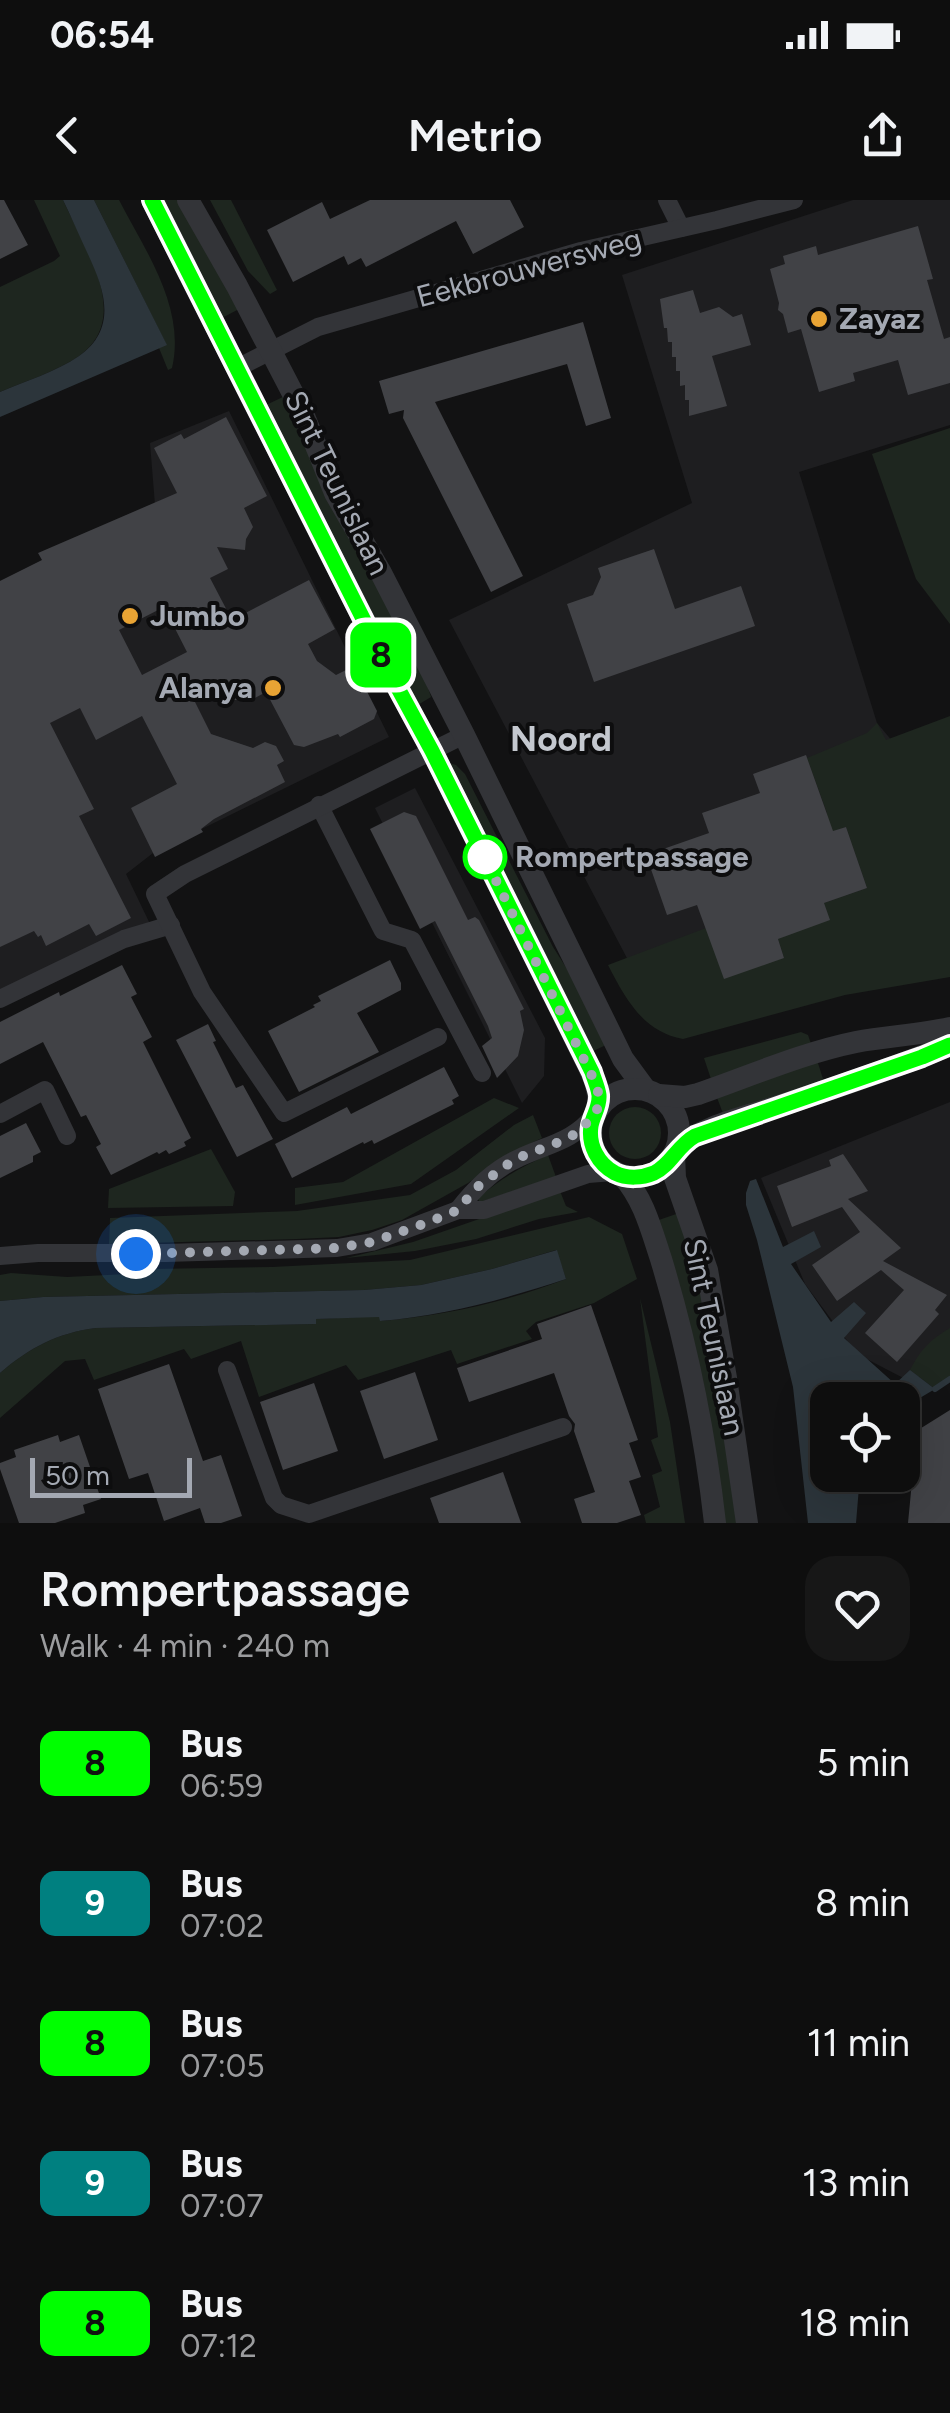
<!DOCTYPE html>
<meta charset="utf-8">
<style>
:root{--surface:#0e0e0e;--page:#171717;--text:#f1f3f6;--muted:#9b9c9e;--line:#2e2e2e}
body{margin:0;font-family:Figtree,sans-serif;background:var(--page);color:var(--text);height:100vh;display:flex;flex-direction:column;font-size:38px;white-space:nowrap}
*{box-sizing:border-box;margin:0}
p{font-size:32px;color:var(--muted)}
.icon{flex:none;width:55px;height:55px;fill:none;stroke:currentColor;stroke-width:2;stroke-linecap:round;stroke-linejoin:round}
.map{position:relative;height:1323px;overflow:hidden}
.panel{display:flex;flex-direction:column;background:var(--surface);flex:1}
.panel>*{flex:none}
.badge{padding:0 20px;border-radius:15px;font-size:35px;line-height:65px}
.buttons{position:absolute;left:810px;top:1182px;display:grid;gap:20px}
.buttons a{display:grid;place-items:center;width:110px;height:110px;border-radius:20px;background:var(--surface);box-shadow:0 10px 40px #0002,0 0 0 2px var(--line);font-size:50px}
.scale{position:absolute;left:30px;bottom:25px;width:162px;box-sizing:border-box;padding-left:10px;border:5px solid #a4a9b3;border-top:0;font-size:28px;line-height:35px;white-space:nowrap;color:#a4a9b3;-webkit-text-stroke:8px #0d0d0e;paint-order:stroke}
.you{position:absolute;width:50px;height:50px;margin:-25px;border:8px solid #fff;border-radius:50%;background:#1a73e8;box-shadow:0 0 0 15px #1a73e833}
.map>.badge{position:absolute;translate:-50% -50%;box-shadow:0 0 0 5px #fff}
.round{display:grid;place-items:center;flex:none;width:105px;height:105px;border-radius:30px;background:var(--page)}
.overview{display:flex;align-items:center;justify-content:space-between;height:170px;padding:0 40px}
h1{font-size:48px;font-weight:600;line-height:75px}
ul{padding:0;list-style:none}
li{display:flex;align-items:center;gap:30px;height:140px;padding:0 40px}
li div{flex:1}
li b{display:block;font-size:38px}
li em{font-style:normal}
li .badge{min-width:110px;font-weight:700;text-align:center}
.status{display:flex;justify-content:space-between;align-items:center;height:70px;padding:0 50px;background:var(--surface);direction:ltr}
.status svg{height:28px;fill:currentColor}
header{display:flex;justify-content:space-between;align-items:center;height:130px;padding:0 40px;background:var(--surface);font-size:45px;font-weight:600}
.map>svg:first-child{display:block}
.built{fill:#1e1e20}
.green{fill:#1e261f}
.water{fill:#2c353b}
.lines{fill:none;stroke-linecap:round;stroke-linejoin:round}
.stream{stroke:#2c353b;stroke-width:6}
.building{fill:#414246;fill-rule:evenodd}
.minor{stroke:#333438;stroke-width:18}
.tertiary{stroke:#333438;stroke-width:22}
.line-casing{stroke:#fff;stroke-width:22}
.line{stroke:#0f0;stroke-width:15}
.walk{stroke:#a4a9b3;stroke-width:10;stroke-dasharray:0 18}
.poi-dot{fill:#e9a434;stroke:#0d0d0e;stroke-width:4}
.stop-dot{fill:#fff;stroke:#0f0;stroke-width:5}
.labels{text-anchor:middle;stroke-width:8;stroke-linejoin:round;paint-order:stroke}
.street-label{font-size:30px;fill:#a4a9b3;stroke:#0d0d0e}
.poi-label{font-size:30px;font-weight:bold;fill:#a4a9b3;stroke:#0d0d0e;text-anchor:start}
.stop-label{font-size:30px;font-weight:bold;fill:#a4a9b3;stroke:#0d0d0e;text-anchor:start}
.quarter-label{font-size:35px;font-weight:bold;fill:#c4c8cf;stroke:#0d0d0e}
</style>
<div class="status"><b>06:54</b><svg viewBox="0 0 49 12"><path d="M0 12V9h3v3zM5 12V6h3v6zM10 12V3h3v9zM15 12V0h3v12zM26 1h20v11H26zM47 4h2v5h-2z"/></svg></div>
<header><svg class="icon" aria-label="back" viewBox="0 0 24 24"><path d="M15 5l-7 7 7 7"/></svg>Metrio<svg class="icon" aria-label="share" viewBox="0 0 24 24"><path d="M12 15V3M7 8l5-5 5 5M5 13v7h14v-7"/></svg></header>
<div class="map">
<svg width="950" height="1323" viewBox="0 0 950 1323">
<rect width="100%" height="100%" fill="#121213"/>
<g class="built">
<path d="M853 0H950V225L799 272 877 523 910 562 950 754 658 817 449 420 692 303 622 75Z"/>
<path d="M229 211 389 537 153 653 126 674 151 726 0 805V381L155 305 150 243Z"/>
<path d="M415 588 545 838 544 876 522 903 375 608Z"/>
<path d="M950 902V1145L913 1183 857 1154 805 1084 761 978Z"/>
</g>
<g class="green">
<path d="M34 0H63C83 45 134 117 79 156 56 172 25 181 0 192V87L54 61 60 56Z"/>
<path d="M94 0H119C146 52 186 108 172 168L168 170 159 148 166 144Z"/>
<path d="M159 0H179L239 109 220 119Z"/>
<path d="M210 0H231L277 90 270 94 248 71Z"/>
<path d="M287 195 422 470 431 497 416 506 264 206Z"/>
<path d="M950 228V424L916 379 872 254Z"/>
<path d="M950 516V777L845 795 683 839C643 832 625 798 608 765L706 728 784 758 778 739 824 703 867 688 846 627 826 634 827 613 807 558 867 533 877 523 886 540Z"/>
<path d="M449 563 456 565 465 574 553 747 578 786 606 845 591 852Z"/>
<path d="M801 832 808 835 812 847 712 882 704 858Z"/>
<path d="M817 860 824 882 724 916 716 895Z"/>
<path d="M494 898 519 908 411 984 295 1005V988L343 982Z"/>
<circle cx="635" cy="933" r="26"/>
<path d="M533 915 542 938 506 955 468 983 402 1020 372 1030 339 1037 297 1039 109 1044 110 1018 297 1011 410 995 456 970 514 925Z"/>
<path d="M211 949 235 992 233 1006 108 1008 109 989Z"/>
<path d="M548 955 556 977 480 1002 479 1001 478 998C500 979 522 966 548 955Z"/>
<path d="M560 991 566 1006 578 1012 539 1019 476 1039 415 1051 346 1058 413 1042Z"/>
<path d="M679 1013 699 1072 741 1323H723L656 1021Z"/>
<path d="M589 1017 622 1034 637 1079 594 1103 536 1122 526 1131 532 1139 457 1164 451 1150 358 1180 346 1165 259 1197 241 1141 191 1159 184 1149 94 1180 85 1159 65 1161 0 1218V1173C29 1148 57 1133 96 1128L315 1124 316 1119 380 1116 381 1121C443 1116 507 1102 566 1079L556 1050 492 1069 421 1085 364 1090 43 1097 0 1101V1075L11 1073 67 1077 127 1074 151 1069 272 1067 410 1060Z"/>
<path d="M640 1098 670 1222 685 1323H646L644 1315 660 1307 652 1275 662 1271 651 1240 658 1237Z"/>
<path d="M950 1128V1179L935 1189 910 1170C920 1150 931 1139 950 1128Z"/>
</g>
<g class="water">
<path d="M63 0H94L167 145 0 217V192C25 181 56 172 79 156 120 127 103 86 86 50 78 33 71 16 63 0Z"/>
<path d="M756 979 783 1047 814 1031 821 1047 791 1064 831 1122 854 1102 866 1113 844 1138 895 1184 910 1170 935 1189 903 1208 902 1200H828V1275H860L856 1323H808L793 1187 757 1040 746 1005V993L750 981Z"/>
<path d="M557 1050 566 1079C505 1099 444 1116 380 1121L379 1117 316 1119V1124L96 1128C57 1133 29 1148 0 1173V1101L43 1097 364 1090 421 1085 492 1069Z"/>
</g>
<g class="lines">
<path class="stream" d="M935 1189 950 1179"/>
</g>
<g class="building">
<path d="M0 0H4L28 45 0 59Z"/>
<path d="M370 0H510L524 27 473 54 456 21 366 67 361 58 348 65 344 56 293 82 267 30 322 2 330 19Z"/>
<path d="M918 26 933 79 927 80 944 139 950 137V183L908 195 898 160 853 173 855 181 819 192 801 129 788 133 783 114 778 110 779 103 770 69 785 64 783 56 816 46 818 55Z"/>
<path d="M693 90 700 113 719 107 733 117 742 114 751 145 712 156 727 206 689 216V200H685V185L680 186V171H676V157H672V142H668L667 128H664L660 99Z"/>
<path d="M583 122 611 218 586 226 567 164 435 202 523 376 491 392 403 218 404 210 389 214 379 181Z"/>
<path d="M226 217 267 296 244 308 253 327 246 339 245 350 217 347 228 369 210 378 232 420 309 380 335 429 308 444 317 461 336 475 348 469 357 472 377 511 374 519 340 537 338 534 304 547 294 545 266 492 251 500H194L211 534 253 548 265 542 276 546 284 561 277 565 285 582 214 619 201 629 203 632 155 657 131 608 177 584 142 516 96 540 80 508 50 523 94 609 79 616 131 718 96 736 89 724 46 746 41 735 38 737 34 731 0 747V381L42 360 38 353 177 293 154 248 181 234 184 239ZM164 407 187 452 142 475 119 430Z"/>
<path d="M654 349 675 409 741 386 755 426 594 482 567 404 593 395 601 377 598 368Z"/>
<path d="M806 555 833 631 846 627 867 688 824 703 830 720 778 739 784 758 724 779 697 705 667 715 646 655 709 633 702 613 760 593 753 574Z"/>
<path d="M404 612 416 616 468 720 475 717 479 720 524 809 520 811 524 830 518 856 497 878 482 846 492 838 488 826 435 721 420 729 370 629Z"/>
<path d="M390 760 401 783V790L357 813 379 852 299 892 268 831 315 807 313 805 321 801 318 796Z"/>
<path d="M122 765 137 794 131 797 152 837 143 842 191 938 184 942 186 946 169 954 166 950 159 954 157 952 111 975 96 947 101 944 86 915 81 917 43 842 0 864V822L59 792 60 796Z"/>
<path d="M208 824 216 841 213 842 236 888 243 885 273 939 237 957 176 840Z"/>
<path d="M444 867 459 896 452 900 454 904 374 944 372 940 364 944 363 942 292 978 275 944 347 907 351 914Z"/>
<path d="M26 923 41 952 33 956V962L0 978V936Z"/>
<path d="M843 954 868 991 848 999 901 1048 883 1061 947 1095 935 1110 939 1114 897 1162 865 1133 904 1090 881 1070 837 1101 812 1065 860 1032 842 1007 792 1027 777 986 831 966 829 960Z"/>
<path d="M591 1105 638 1240 629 1243 641 1277 629 1281 641 1315 617 1323H582L574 1299 595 1292 574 1231 575 1224 569 1216 554 1173 469 1202 457 1168 542 1139 537 1124Z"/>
<path d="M169 1164 203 1261 221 1255 242 1316 221 1323H205L200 1308 164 1321 148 1273 129 1279 98 1189Z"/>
<path d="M415 1172 438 1240 384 1259 360 1191Z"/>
<path d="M314 1183 338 1251 283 1270 260 1202Z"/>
<path d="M950 1210V1323H908L915 1250 902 1243V1240Z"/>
<path d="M58 1235 60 1242 79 1235 101 1299 83 1305 85 1313 55 1323H19L0 1269V1263L16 1257 14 1250Z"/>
<path d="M503 1272 521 1323H439L430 1298Z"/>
</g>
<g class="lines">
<g class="minor">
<path d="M667 0 681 28"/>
<path d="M237 168 318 127 581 51 717 20 794 0"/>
<path d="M319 605 383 731 412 740 482 873"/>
<path d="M0 799 124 739 171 725"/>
<path d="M438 837 284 913 202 792 155 694 185 674 464 535"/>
<path d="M0 914 45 890 67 936"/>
<path d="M458 1010C474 989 494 969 519 958 548 944 573 942 595 914"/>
<path d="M0 1056 38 1053H166L337 1048 372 1042 458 1010H484L588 974 613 972"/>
<path d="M227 1170 274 1298 281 1305 309 1314 563 1227"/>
</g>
<g class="tertiary">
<path d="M152 0 399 490 432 551 585 859C593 875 600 889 598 908"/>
<path d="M188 0 237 86 302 211 335 293 381 373 464 535 623 859 645 889"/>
<circle cx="635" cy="933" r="44"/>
<path d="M659 895 685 897 698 894C750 876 802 853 856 842 887 836 919 835 950 828"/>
<path d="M676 950C699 926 750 916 782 905 838 887 895 868 950 845"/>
<path d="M674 954 675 978 707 1070 726 1178 747 1323"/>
<path d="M623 976C644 1000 651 1029 661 1059 687 1145 705 1234 715 1323"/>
</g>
</g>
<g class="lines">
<defs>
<path id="line" d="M152 0 399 490 432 551 592 872C594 879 598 887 599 895 600 907 593 915 591 926 588 945 598 964 615 973 627 979 642 978 654 973 671 965 677 946 695 936L922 857 950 845"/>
</defs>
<use href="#line" class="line-casing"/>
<use href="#line" class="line"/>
<path class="walk" d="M136 1054 337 1048 372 1042 429 1022 458 1010 476 988 515 959 567 939 582 929 598 908 599 896 596 884 483 654 485 657"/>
</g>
<g class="poi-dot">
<circle cx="819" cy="119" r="10"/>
<circle cx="130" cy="416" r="10"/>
<circle cx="273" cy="488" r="10"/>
</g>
<circle class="stop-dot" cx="485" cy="657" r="20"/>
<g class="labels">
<g class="street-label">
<text transform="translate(529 68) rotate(-15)" y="10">Eekbrouwersweg</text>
<text transform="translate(337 283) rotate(64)" y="10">Sint Teunislaan</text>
<text transform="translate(714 1137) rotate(78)" y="10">Sint Teunislaan</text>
</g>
<g class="poi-label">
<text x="839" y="129">Zayaz</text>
<text x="150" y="426">Jumbo</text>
<text x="253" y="498" text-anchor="end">Alanya</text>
</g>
<g class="stop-label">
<text x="515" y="667">Rompertpassage</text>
</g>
<g class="quarter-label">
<text x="561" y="551">Noord</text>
</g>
</g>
</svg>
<div class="buttons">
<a><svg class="icon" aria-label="locate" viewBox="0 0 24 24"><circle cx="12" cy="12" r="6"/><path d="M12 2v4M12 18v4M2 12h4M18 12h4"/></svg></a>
</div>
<div class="scale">50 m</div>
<div class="you" style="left:136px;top:1054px"></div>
<b class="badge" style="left:381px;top:455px;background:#0f0;color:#111">8</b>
</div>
<section class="panel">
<div class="overview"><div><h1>Rompertpassage</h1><p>Walk · 4 min · 240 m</p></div><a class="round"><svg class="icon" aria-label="heart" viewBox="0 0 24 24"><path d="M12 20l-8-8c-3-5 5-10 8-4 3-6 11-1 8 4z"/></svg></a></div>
<ul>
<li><span class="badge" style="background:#0f0;color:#111">8</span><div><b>Bus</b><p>06:59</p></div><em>5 min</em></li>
<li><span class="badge" style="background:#008080;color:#fff">9</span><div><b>Bus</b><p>07:02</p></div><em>8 min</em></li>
<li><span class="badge" style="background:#0f0;color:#111">8</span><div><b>Bus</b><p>07:05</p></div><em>11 min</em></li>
<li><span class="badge" style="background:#008080;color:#fff">9</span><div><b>Bus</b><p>07:07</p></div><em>13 min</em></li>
<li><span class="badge" style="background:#0f0;color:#111">8</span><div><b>Bus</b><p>07:12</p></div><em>18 min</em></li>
</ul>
</section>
